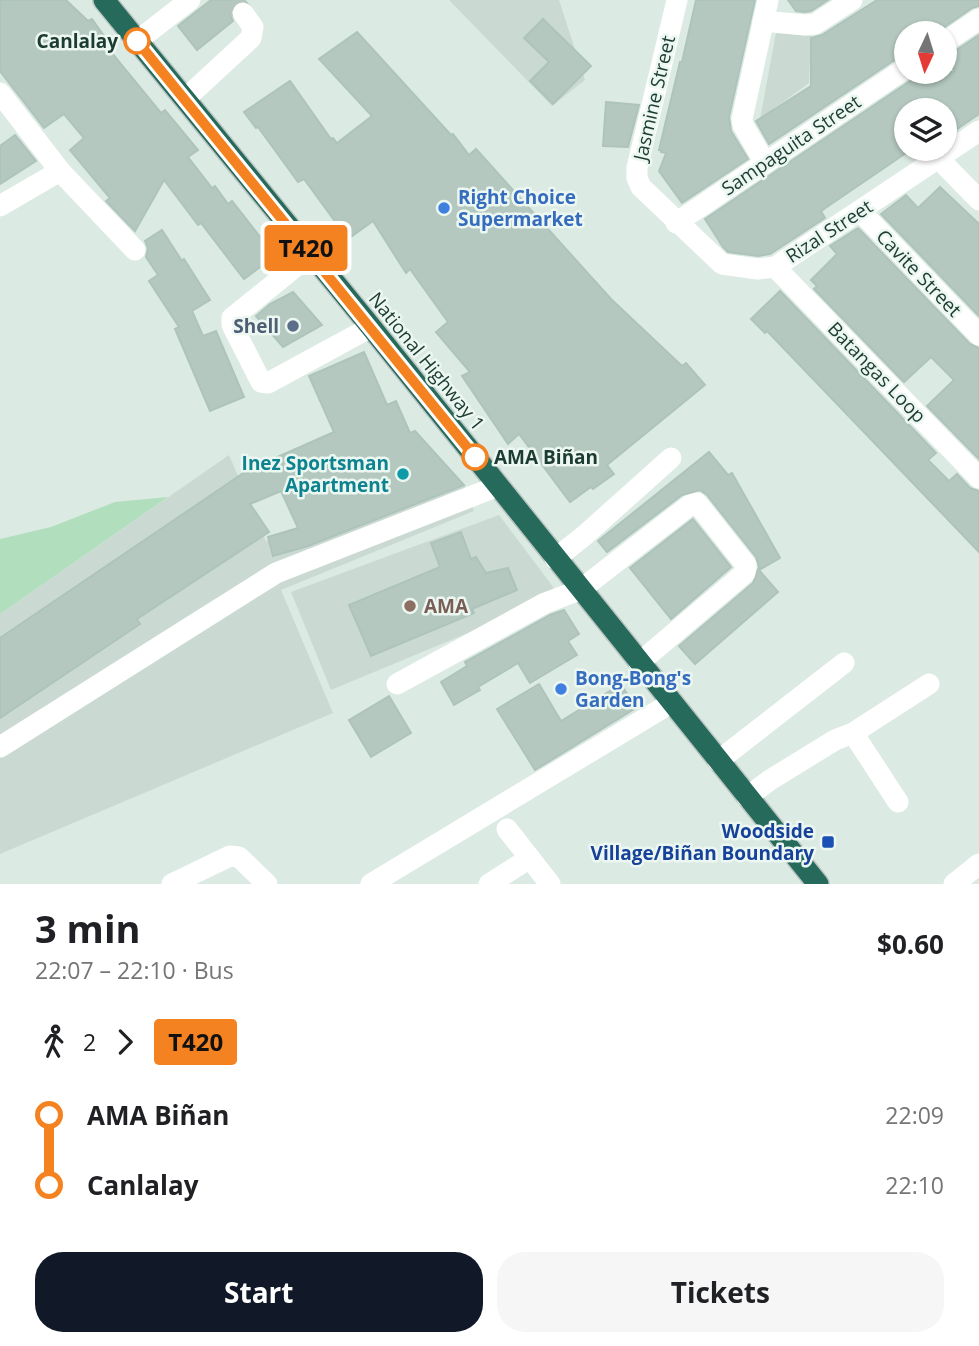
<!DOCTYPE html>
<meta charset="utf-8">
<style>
:root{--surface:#fff;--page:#f6f6f6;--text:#202124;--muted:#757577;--accent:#111827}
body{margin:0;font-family:"Open Sans",sans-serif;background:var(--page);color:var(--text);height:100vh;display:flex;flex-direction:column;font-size:26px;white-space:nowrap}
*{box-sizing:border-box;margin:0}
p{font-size:23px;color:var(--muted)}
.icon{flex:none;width:38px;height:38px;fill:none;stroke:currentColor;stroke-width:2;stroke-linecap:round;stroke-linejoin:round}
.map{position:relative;height:884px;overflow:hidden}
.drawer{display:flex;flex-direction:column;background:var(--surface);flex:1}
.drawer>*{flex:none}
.badge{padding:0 14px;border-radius:5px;font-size:24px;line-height:46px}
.needle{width:46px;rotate:184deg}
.fabs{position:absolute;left:894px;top:21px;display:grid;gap:14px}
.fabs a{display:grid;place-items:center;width:63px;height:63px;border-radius:50%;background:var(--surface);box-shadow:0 2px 5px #0004;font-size:35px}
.map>.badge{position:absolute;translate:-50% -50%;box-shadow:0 0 0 4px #fff}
.legs{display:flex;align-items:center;gap:10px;height:77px;padding:0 35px;font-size:23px}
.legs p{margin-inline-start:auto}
.overview{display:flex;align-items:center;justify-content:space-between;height:119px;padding:0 35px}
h1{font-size:38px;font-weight:700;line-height:52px}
.primary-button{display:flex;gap:14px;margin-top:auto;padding:14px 35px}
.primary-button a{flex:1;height:80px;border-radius:28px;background:var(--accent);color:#fff;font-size:28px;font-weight:700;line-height:80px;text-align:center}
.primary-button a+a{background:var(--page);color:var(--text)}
ul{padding:0 35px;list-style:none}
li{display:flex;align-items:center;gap:24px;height:70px;font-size:26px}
li i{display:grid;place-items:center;width:10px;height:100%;margin:0 9px;background:currentColor}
li i::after{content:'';width:18px;height:18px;margin:-9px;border:5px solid;border-radius:50%;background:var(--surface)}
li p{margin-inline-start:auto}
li:first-child i{background:linear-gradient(#0000 50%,currentColor 0)}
li:last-child i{background:linear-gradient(currentColor 50%,#0000 0)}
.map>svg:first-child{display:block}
.built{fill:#cadad3}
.green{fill:#b1dfbd}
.building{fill:#b4c8bf;stroke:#aec4bb;stroke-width:2}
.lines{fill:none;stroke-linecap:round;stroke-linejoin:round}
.minor-tunnel{stroke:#b6c7c0;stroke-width:21;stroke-dasharray:21 10;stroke-linecap:butt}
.highway-casing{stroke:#bbc4c2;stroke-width:24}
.minor{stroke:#fff;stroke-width:21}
.highway{stroke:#256a5b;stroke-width:21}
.line-1-casing{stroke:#fff;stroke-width:16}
.line-1{stroke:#f58220;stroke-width:10}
.stop-1-dot{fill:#fff;stroke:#f58220;stroke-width:3.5}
.shop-dot{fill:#3f7fe0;stroke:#ecf7f1;stroke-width:2.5}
.service-dot{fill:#5c6f8a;stroke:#ecf7f1;stroke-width:2.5}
.culture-dot{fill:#0f9aa8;stroke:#ecf7f1;stroke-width:2.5}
.education-dot{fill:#8d6e63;stroke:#ecf7f1;stroke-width:2.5}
.transit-dot{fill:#1a4fb4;stroke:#ecf7f1;stroke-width:2.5}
.labels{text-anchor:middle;stroke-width:5;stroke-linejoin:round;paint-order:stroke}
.stop-label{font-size:19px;font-weight:bold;fill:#1c3b32;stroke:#ecf7f1;text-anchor:end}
.street-label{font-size:19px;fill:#1c3b32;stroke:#ecf7f1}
.shop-label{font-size:19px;font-weight:bold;fill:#366cbe;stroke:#ecf7f1;text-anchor:start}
.service-label{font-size:19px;font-weight:bold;fill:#4e5e75;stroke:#ecf7f1;text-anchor:end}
.culture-label{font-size:19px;font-weight:bold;fill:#0d838f;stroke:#ecf7f1;text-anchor:end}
.education-label{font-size:19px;font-weight:bold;fill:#785e54;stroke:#ecf7f1;text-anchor:start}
.transit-label{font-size:19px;font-weight:bold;fill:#164399;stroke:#ecf7f1;text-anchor:end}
</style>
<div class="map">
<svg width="979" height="884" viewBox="0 0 979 884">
<rect width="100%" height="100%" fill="#dceae4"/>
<g class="built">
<path d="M449 0H559L585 80 552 106Z"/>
<path d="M776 33 811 36 809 83 760 119Z"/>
<path d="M229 455 266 541 464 485 474 511 281 590 333 713 0 854V614Z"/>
<path d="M499 515 554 588 499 620 331 690 291 592Z"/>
</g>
<path class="green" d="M168 497 0 614V539L51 527 115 502Z"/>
<g class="building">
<path d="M0 0H66L88 21 92 19 114 50 111 52 161 113 165 110 198 150 188 157 212 188 215 186 228 204 232 201 275 256 244 279 201 223 198 225 164 180 135 231 106 201 110 198 70 150 84 138 64 114 44 128 0 71Z"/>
<path d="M211 0H242L235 3 231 8 230 15 233 21 197 50 178 26Z"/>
<path d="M696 0H755L729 117 731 131 748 159 682 203 659 171 666 153 661 152V150H659L680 62H682Z"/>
<path d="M788 0H828L811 11 805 12 796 11Z"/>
<path d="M877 0H979V6L972 8 936 33H906V55L899 57 769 144 756 121 811 86V38L822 35Z"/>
<path d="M543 19 591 66 553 104 530 81 549 62 524 38Z"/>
<path d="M357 32 451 135 453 134 469 155 476 149 611 299 682 366 686 363 705 385 607 465 614 474 593 489 591 487 570 502 519 434 508 444 462 376 470 372 436 332 448 322 410 269 406 273 373 221 348 239 304 179 298 182 258 127 256 128 244 112 290 81 331 139 333 138 337 143 372 116 319 59Z"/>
<path d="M979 35V114L945 137V110H906V153L821 211 825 218 770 254 758 256 728 252 723 247 705 219 913 79 918 72H955L945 55 952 53Z"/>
<path d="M606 102 639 105 628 147 603 146Z"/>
<path d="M15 135 36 161 0 184V146Z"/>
<path d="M940 187 979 224V316L881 214 906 195 918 208Z"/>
<path d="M858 228 970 344 979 348V459L927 406 954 380 931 357 904 382 814 289 817 286 811 280 837 254 830 246Z"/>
<path d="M162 230 182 261 184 259 210 300 192 311 203 336 216 331 244 397 210 411 175 329 179 327 149 281 158 275 146 257 148 248 145 241Z"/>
<path d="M780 291 936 453 928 460 949 481 957 474 970 488 979 491V552L767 331 765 333 751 319Z"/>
<path d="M293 292 322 325 283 347 256 316 270 304Z"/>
<path d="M364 352 387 405 396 401 410 433 415 431 464 485 308 546 273 556 268 537 298 528 281 491 250 504 269 532 137 619 140 624 0 718V638L248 470 334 432 309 376Z"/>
<path d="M709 452 728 475 732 473 780 558 759 570 778 592 695 664 679 646 753 583 759 567 756 557 707 495 700 490 682 495 607 552 598 541Z"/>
<path d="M693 519 731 567 671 619 630 568Z"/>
<path d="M461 532 471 559 476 557 486 573 508 568 517 590 472 609 474 613 371 656 349 605 440 567 431 543Z"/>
<path d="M564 610 579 634 568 641 577 655 530 683 518 663 478 687 480 690 454 705 441 682 467 666 465 662 478 655 550 615Z"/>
<path d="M539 684 561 721 621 684 636 708 535 770 497 709Z"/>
<path d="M389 696 411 733 371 757 349 720Z"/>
</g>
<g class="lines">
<path class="minor-tunnel" d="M232 0 243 13"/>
<defs>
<path id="highway" d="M104 0 371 327 818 884"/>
</defs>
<use href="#highway" class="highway-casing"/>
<g class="minor">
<path d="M677 0 637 168V178L641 187 722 264 758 269 775 267 979 131"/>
<path d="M763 21 805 25 815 24 852 0"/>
<path d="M137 41 190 0"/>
<path d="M945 42 979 19"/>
<path d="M0 93 60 171 135 250"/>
<path d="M185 99 251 38 253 27 243 13"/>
<path d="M938 158 979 200"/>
<path d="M765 163 743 125 742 119 768 0"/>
<path d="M0 206 60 171"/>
<path d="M860 211 979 335"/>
<path d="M676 223 906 68"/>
<path d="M311 254 232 318V325L261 382 268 383 371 327"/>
<path d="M775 267 979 478"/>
<path d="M555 559 585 535 671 458"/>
<path d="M397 684 545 603 580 590 690 505 697 503 746 565 745 573 639 663"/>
<path d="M853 733 898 802"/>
<path d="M0 747 276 573 498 486"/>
<path d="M718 761 844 663"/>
<path d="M747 797 770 780 835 740 853 733 929 684"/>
<path d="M507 829 550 884"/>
<path d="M172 884 230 856 239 857 267 884"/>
<path d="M371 884 671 703"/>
<path d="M489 884 530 858"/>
<path d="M954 884 979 864"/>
</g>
<use href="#highway" class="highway"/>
</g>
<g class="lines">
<defs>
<path id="line-1" d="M137 41 475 457"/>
</defs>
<use href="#line-1" class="line-1-casing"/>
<use href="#line-1" class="line-1"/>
</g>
<g class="stop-1-dot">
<circle cx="137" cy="41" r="12"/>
<circle cx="475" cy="457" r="12"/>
</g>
<g class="shop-dot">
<circle cx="444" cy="208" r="7"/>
<circle cx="561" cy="689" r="7"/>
</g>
<circle class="service-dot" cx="293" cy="326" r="7"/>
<circle class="culture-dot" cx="403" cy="474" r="7"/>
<circle class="education-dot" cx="410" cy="606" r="7"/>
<rect class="transit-dot" x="821" y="835" width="14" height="14" rx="3.5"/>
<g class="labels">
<g class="stop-label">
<text x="118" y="48">Canlalay</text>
<text x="494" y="464" text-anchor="start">AMA Biñan</text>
</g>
<g class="street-label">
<text transform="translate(654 98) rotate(-77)" y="7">Jasmine Street</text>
<text transform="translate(791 145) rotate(-34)" y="7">Sampaguita Street</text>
<text transform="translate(829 231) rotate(-33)" y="7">Rizal Street</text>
<text transform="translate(919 273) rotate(46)" y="7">Cavite Street</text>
<text transform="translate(427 361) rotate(51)" y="7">National Highway 1</text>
<text transform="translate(877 372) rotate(46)" y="7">Batangas Loop</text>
</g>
<g class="shop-label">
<text x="458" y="204">Right Choice<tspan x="458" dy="22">Supermarket</tspan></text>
<text x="575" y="685">Bong-Bong's<tspan x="575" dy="22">Garden</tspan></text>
</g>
<g class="service-label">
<text x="279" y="333">Shell</text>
</g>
<g class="culture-label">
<text x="389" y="470">Inez Sportsman<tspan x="389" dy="22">Apartment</tspan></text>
</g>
<g class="education-label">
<text x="424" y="613">AMA</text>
</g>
<g class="transit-label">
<text x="814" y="838">Woodside<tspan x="814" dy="22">Village/Biñan Boundary</tspan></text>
</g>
</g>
</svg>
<div class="fabs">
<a><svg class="needle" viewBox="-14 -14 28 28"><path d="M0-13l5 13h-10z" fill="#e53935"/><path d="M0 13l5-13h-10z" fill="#757577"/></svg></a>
<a><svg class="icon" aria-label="layers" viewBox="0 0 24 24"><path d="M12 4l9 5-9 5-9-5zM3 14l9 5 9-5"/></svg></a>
</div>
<b class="badge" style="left:306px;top:248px;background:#f58220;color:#111">T420</b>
</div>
<section class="drawer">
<div class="overview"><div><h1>3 min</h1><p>22:07 – 22:10 · Bus</p></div><b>$0.60</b></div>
<div class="legs"><svg class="icon" aria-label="walk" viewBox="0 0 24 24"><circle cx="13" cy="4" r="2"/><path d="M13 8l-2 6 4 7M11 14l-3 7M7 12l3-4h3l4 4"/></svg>2<svg class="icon" aria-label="forward" viewBox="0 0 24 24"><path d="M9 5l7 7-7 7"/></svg><b class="badge" style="background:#f58220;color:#111">T420</b></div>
<ul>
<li><i style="color:#f58220"></i><b>AMA Biñan</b><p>22:09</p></li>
<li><i style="color:#f58220"></i><b>Canlalay</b><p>22:10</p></li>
</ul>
<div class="primary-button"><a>Start</a><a>Tickets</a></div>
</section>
